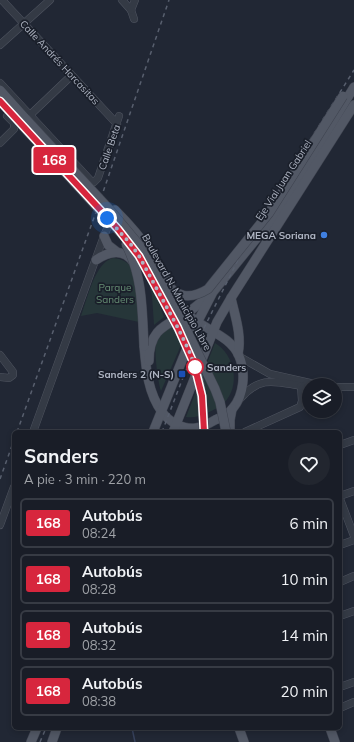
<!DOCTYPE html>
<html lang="es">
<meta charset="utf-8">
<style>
:root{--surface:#191d27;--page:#22262f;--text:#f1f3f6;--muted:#9fa2a7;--line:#373b44}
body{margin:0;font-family:Mulish,sans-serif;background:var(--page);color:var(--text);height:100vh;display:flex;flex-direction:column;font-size:15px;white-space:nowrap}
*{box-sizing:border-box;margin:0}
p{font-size:13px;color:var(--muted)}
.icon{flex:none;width:22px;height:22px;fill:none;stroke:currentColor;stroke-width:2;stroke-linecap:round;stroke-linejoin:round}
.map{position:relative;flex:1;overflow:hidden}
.sheet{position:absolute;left:12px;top:430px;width:330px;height:300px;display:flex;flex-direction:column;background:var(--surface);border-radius:6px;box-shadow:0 2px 6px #0003,0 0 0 1px var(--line)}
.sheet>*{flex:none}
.badge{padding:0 8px;border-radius:3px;font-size:14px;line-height:26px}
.buttons{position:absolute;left:302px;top:378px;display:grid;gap:8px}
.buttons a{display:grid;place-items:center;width:40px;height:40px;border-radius:50%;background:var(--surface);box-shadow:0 2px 6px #0003,0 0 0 1px var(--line);font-size:20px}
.you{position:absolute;width:20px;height:20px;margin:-10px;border:3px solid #fff;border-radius:50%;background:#1a73e8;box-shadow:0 0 0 6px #1a73e833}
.map>.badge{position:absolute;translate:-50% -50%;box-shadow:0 0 0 2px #fff}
.round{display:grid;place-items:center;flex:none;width:42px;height:42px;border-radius:21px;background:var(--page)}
.summary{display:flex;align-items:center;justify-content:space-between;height:68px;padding:0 12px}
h1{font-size:19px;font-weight:700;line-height:30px}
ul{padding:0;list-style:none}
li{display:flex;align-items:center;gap:12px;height:50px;margin:0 8px 6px;padding:0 4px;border:2px solid var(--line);border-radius:6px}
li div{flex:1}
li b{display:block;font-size:15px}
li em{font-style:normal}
li .badge{min-width:44px;font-weight:700;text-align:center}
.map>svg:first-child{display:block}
.green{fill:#263639}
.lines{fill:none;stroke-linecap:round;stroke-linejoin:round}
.stream{stroke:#36415b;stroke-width:1.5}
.minor-casing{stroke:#4f5460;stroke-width:8}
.major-casing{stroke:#3e434f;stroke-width:10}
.minor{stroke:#343a45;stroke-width:7}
.major{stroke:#525865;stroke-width:9}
.rail{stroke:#585f6e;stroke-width:1.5;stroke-dasharray:4 4;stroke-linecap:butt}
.major-bridge-casing{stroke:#3e434f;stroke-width:10;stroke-linecap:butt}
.major-bridge{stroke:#525865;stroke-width:9}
.line-casing{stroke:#fff;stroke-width:9}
.line{stroke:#d7263d;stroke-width:6}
.walk{stroke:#aeb4c2;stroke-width:4;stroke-dasharray:0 7.2}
.shop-dot{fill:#3f7fe0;stroke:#1a1f2a;stroke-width:1.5}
.stop-dot{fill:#fff;stroke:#d7263d;stroke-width:2}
.transit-dot{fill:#1a4fb4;stroke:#1a1f2a;stroke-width:1.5}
.labels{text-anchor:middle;stroke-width:3.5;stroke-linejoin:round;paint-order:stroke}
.street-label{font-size:10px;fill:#aeb4c2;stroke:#1a1f2a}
.poi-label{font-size:10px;font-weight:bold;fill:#aeb4c2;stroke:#1a1f2a;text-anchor:end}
.park-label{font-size:10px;fill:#689075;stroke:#1a1f2a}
.stop-label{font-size:10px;font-weight:bold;fill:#aeb4c2;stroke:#1a1f2a;text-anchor:start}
</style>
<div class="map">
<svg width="354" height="742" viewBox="0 0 354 742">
<rect width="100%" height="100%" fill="#212734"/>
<g class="green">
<path d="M113 258C123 259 130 263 135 272L139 322 97 313 81 316C87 300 95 262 113 258Z"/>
<path d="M149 281H151L164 317 154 325 152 296Z"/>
<path d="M172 325 182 343 161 391C158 384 154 352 156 344 159 336 166 330 172 325Z"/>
<path d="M215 343C235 355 241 386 224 403 219 408 213 410 207 413 200 416 195 418 186 417Z"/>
</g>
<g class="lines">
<path class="stream" d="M132 728 135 742"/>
<defs>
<g id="minor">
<path d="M2 0 117 124"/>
<path d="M122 0 131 10 134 19"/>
<path d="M131 10 135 0"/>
<path d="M0 45 50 0"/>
<path d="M0 83 91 181 94 182 98 178 119 116"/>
<path d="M30 115 71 76"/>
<path d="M0 143 14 129V123L7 116"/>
<path d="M0 355 13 372V375L9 378 0 377"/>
<path d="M240 357 270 374 319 385"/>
<path d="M335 387H354"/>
<path d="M240 399C263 372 279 384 309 387"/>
<path d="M33 432 104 236 112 217"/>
<path d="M245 432 300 407 302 401 301 386"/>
<path d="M340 445 354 440"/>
<path d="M340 496 354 491"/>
<path d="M340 499 354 536"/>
<path d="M0 525 14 487"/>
<path d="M340 545 354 540"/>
<path d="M340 582 354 576"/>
<path d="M340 616 354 611"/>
<path d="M340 687 354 682"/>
<path d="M340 708 354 702"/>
</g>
<g id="major">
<path d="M0 90 25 118"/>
<path d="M0 101 20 123"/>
<path d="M115 210C128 223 140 236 150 252 163 271 172 293 186 312 200 329 230 334 239 356 246 372 244 395 233 408 229 414 222 417 215 420 210 423 203 427 196 428 184 430 169 422 162 412 148 393 146 369 144 346"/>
<path d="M104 236 108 245 117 252"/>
<path d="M96 260C109 251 124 248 134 263"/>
<path d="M231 298C235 316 242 335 238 354"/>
<path d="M149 361C149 330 164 326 187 313 195 308 203 300 211 294"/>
<path d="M153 432 198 321 213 292 278 212 354 87"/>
<path d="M173 432 217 322 231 298 354 105"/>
<path d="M230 432V420L232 409"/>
<path d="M239 728 244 742"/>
<path d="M330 728 335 742"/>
<path d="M31 742 37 728"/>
<path d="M52 742 57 728"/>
</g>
</defs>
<use href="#minor" class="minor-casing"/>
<use href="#major" class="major-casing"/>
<use href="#minor" class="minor"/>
<use href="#major" class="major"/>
<g class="rail">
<path d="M17 432 101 198 169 0"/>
<path d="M162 432 184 375 205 326 251 234 354 70"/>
<path d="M0 479 14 440"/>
<path d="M40 742 46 728"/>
</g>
<defs>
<g id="major-bridge">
<path d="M25 118 109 209 139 245 186 329 215 389 220 402 226 432"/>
<path d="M20 123 130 243 141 259"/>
<path d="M126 244C143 277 142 310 144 346"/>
<path d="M164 280C176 298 190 300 208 289L269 213 343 96"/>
<path d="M165 303C177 327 192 351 198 377 203 395 203 413 204 432"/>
</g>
</defs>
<use href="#major-bridge" class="major-bridge-casing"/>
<use href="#major-bridge" class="major-bridge"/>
</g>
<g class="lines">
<defs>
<path id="line" d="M0 101 118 229 139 256 178 328 194 364 202 396 204 432"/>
</defs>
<use href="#line" class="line-casing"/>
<use href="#line" class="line"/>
<path class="walk" d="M107 218 130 243 139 256 178 328 190 353 195 367"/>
</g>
<circle class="shop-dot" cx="324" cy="235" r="4"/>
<circle class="stop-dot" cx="195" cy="367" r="8"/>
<rect class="transit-dot" x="178" y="370" width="8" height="8" rx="2"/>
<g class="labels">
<g class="street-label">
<text transform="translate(60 62) rotate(47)" y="4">Calle Andrés Horcasitas</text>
<text transform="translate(109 147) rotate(-71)" y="4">Calle Beta</text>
<text transform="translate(283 180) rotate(-57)" y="4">Eje Vial Juan Gabriel</text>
<text transform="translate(177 292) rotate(61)" y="4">Boulevard N. Municipio Libre</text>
</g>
<g class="poi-label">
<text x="316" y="239">MEGA Soriana</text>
<text x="174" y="378">Sanders 2 (N-S)</text>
</g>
<g class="park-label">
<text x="115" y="291">Parque<tspan x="115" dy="12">Sanders</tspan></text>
</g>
<g class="stop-label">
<text x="207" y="371">Sanders</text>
</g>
</g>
</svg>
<div class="buttons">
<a><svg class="icon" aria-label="layers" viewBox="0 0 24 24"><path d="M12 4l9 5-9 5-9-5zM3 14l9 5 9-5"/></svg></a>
</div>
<div class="you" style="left:107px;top:218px"></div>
<b class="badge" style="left:54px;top:160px;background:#d7263d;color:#fff">168</b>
<section class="sheet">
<div class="summary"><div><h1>Sanders</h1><p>A pie · 3 min · 220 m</p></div><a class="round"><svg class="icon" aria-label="heart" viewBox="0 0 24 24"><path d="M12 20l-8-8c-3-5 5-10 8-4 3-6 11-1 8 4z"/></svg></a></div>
<ul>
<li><span class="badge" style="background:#d7263d;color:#fff">168</span><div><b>Autobús</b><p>08:24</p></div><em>6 min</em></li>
<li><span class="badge" style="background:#d7263d;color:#fff">168</span><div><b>Autobús</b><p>08:28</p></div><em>10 min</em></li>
<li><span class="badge" style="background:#d7263d;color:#fff">168</span><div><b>Autobús</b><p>08:32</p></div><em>14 min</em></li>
<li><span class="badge" style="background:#d7263d;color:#fff">168</span><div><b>Autobús</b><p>08:38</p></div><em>20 min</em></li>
</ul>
</section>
</div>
